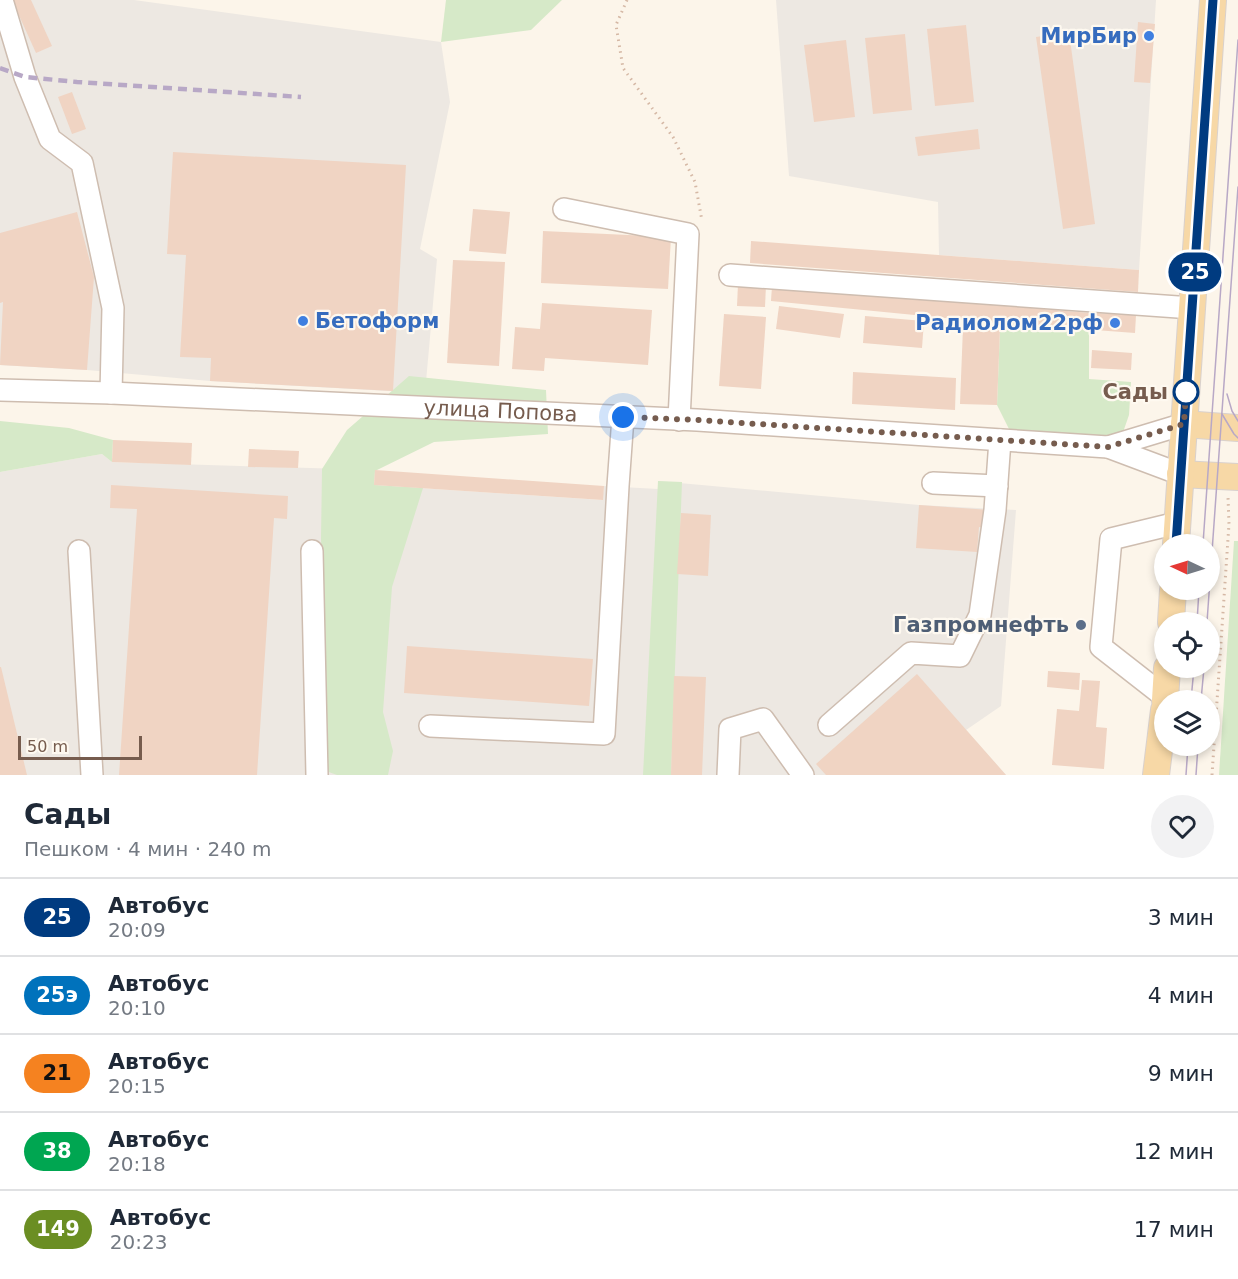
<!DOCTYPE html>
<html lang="ru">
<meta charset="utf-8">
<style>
:root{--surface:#fff;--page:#f2f2f3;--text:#1f2937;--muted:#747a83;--line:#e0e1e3}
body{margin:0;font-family:"DejaVu Sans",sans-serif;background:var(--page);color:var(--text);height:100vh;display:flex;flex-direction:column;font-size:22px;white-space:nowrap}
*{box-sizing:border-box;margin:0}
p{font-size:20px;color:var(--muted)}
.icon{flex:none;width:33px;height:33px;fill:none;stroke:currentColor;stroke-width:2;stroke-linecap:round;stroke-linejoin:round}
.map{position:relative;height:775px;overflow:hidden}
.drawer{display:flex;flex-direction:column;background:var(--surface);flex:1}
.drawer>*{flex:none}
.badge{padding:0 12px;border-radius:20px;font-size:21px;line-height:39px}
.needle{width:39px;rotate:274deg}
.buttons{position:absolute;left:1154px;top:534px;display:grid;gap:12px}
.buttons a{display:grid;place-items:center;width:66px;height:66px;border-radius:50%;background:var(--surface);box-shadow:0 3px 9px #0003;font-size:30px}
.scale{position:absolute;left:18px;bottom:15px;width:124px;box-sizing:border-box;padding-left:6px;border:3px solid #765c4e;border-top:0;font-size:16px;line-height:21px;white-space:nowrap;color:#765c4e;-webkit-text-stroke:4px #fef9f0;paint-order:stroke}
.you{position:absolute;width:30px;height:30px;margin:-15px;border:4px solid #fff;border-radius:50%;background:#1a73e8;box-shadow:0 0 0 9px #1a73e833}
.map>.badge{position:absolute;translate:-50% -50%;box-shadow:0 0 0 3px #fff}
.round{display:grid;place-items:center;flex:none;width:63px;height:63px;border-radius:32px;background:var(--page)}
.summary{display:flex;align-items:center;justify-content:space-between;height:102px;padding:0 24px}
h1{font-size:28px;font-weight:600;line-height:45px}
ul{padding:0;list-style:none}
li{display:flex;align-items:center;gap:18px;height:78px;padding:0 24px;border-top:2px solid var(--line)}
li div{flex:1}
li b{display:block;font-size:22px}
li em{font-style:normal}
li .badge{min-width:66px;font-weight:700;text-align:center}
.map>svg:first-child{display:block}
.industrial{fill:#ede8e2}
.green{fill:#d6e9c8}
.building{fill:#f0d4c3}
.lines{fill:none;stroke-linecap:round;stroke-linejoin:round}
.minor-casing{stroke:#cebdb0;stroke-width:24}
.major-casing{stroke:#d9d1cd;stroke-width:28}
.path{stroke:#d5b8a5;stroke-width:3;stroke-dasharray:1.5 4.5;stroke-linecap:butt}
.minor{stroke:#fff;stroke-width:21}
.major{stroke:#f7d8a6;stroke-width:26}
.tram{stroke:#b8a8c6;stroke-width:1.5}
.rail{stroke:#b8a8c6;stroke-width:4.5;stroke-dasharray:9 6;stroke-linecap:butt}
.line-casing{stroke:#fff;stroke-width:14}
.line{stroke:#003b80;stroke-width:9}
.walk{stroke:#765c4e;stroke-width:6;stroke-dasharray:0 10.8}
.shop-dot{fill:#3f7fe0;stroke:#fef9f0;stroke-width:2}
.stop-dot{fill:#fff;stroke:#003b80;stroke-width:3}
.service-dot{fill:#5c6f8a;stroke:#fef9f0;stroke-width:2}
.labels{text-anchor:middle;stroke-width:4.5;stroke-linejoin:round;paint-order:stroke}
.shop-label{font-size:21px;font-weight:bold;fill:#366cbe;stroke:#fef9f0;text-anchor:end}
.stop-label{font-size:21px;font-weight:bold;fill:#765c4e;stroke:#fef9f0;text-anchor:end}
.street-label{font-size:21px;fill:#765c4e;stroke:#fef9f0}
.service-label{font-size:21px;font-weight:bold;fill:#4e5e75;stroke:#fef9f0;text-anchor:end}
</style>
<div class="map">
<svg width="1238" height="775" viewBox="0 0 1238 775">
<rect width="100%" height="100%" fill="#fcf5ea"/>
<g class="industrial">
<path d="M0 0H134L441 42 450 102 420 249 437 259 425 393 210 381 87 370 0 365Z"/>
<path d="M776 0H1156L1139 270 939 255 938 202 789 176Z"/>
<path d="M102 454 112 462 375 470 374 485 602 500 604 486 658 489V481L919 505 1016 510 1001 706 966 730 1006 775H0V472Z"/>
</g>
<g class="green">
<path d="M446 0H562L531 30 441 42Z"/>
<path d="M1007 324 1089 330V379L1131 382 1129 415 1121 438 1010 431 997 405 1000 329Z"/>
<path d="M409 376 546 390 548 434 434 442 375 471 374 485 423 488 392 587 383 712 393 751 388 775H337L326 771 321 539 322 469 347 430Z"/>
<path d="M0 421 69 428 113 440 112 462 102 454 0 472Z"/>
<path d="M658 481 682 482 671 775H643Z"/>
<path d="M1234 541H1238V775H1219Z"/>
</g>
<g class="building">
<path d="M12 0H31L52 46 36 53Z"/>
<path d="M1138 22 1155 24 1150 83 1134 82Z"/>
<path d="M966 25 974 102 935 106 927 29Z"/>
<path d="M1069 32 1095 224 1063 229 1036 37Z"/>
<path d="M905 34 912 110 873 114 865 38Z"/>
<path d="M846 40 855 117 814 122 804 45Z"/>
<path d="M72 92 86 129 72 134 58 97Z"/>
<path d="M978 129 980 149 918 156 915 137Z"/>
<path d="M173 152 406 165 393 391 210 381 211 358 180 357 186 255 167 254Z"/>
<path d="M473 209 510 212 506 254 469 251Z"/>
<path d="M77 212 94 277 87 370 0 365 3 302 0 303V233Z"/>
<path d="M543 231 671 237 668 289 541 283Z"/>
<path d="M751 241 1139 270 1138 292 750 263Z"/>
<path d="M453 260 505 262 499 366 447 363Z"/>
<path d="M738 284 766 285 765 307 737 306Z"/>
<path d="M772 286 1090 313 1089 330 1007 324 771 301Z"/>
<path d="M542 303 652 310 648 365 545 358 544 371 512 369 515 327 540 329Z"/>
<path d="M779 306 844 314 840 338 776 329Z"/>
<path d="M1096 313 1136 315 1135 333 1095 330Z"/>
<path d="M724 314 766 317 761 389 719 386Z"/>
<path d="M865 316 924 321 922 348 863 343Z"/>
<path d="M963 327 1000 329 997 405 960 404Z"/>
<path d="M1092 350 1132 353 1131 370 1091 368Z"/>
<path d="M853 372 956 378 955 410 852 404Z"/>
<path d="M113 440 192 443 191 465 112 462Z"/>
<path d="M249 449 299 451 298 468 248 467Z"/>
<path d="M375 470 604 486 603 500 374 485Z"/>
<path d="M111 485 288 496 287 519 274 518 257 775H119L137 509 110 508Z"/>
<path d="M919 505 990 510 988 528 979 527 977 552 916 548Z"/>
<path d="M681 513 711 515 708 576 677 574Z"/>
<path d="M407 646 593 659 589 706 404 693Z"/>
<path d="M0 667H1L27 775H0Z"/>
<path d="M1048 671 1080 673 1079 690 1047 687Z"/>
<path d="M917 674 1006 775H826L816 764Z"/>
<path d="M674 676 706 677 702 775H671Z"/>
<path d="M1082 680 1100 681 1096 727 1107 728 1104 769 1052 765 1057 709 1079 711Z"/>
</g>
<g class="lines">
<defs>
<g id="minor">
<path d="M2 0 25 77 50 139 82 163 113 308 111 393"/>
<path d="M564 209 688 234 679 420"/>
<path d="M730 275 1192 308"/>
<path id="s1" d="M0 390 111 393 697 420 1108 447 1180 474"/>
<path d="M1108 447 1184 424"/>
<path d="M933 483 997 486"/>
<path d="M79 551 92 775"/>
<path d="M312 551 317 775"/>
<path d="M1165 697 1101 647 1111 539 1177 523"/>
<path d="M829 725 911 653 960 656 980 615 995 510 1000 440"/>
<path d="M430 726 604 734 618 486 623 417"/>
<path d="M728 775 730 729 763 719 803 775"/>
</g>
<g id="major">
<path d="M1184 424 1238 428"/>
<path d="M1180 474 1238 477"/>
<path d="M1176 544 1213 0"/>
<path d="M1171 622 1173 590"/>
<path d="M1165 700 1167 668"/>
<path d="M1156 775 1164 710"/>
</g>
</defs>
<use href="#minor" class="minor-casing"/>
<use href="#major" class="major-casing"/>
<g class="path">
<path d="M627 0 616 25 623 68 673 137 695 182 702 221"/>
<path d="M1212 775 1229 524 1228 497"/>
</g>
<use href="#minor" class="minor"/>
<use href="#major" class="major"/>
<g class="tram">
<path d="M1227 394 1232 411 1238 421"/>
<path d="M1222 414 1234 434 1238 438"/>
<path d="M1203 544 1238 40"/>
<path d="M1197 622 1199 590"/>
<path d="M1207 622 1238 187"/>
<path d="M1191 700 1194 668"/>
<path d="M1201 700 1204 668"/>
<path d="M1186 775 1188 746"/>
<path d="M1196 775 1198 746"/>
</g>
<path class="rail" d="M0 68 25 77 77 82 301 97"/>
</g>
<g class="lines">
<defs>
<path id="line" d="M1176 544 1213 0"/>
</defs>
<use href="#line" class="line-casing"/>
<use href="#line" class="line"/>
<path class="walk" d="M623 417 697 420 1108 447 1184 424 1186 392"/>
</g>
<g class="shop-dot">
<circle cx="1149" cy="36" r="6"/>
<circle cx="303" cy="321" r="6"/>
<circle cx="1115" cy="323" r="6"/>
</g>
<circle class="stop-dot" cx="1186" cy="392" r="12"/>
<circle class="service-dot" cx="1081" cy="625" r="6"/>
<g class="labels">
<g class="shop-label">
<text x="1137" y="43">МирБир</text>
<text x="315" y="328" text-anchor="start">Бетоформ</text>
<text x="1103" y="330">Радиолом22рф</text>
</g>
<g class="stop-label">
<text x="1168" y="399">Сады</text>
</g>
<g class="street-label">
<text dy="7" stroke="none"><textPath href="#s1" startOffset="501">улица Попова</textPath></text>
</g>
<g class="service-label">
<text x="1069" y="632">Газпромнефть</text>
</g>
</g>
</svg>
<div class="buttons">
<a><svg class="needle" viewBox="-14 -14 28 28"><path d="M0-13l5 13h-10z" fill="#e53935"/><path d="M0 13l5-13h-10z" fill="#747a83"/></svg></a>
<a><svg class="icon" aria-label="locate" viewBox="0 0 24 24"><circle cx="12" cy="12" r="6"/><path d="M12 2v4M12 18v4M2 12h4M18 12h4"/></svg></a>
<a><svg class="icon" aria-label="layers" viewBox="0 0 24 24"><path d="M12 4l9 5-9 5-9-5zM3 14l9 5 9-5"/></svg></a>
</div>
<div class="scale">50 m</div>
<div class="you" style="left:623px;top:417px"></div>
<b class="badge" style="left:1195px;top:272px;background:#003b80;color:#fff">25</b>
</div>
<section class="drawer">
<div class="summary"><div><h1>Сады</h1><p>Пешком · 4 мин · 240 m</p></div><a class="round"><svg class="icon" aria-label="heart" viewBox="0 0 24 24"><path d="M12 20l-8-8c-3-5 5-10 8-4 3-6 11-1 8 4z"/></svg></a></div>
<ul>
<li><span class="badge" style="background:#003b80;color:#fff">25</span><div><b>Автобус</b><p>20:09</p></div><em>3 мин</em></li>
<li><span class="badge" style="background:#0072bc;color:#fff">25э</span><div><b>Автобус</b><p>20:10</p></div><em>4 мин</em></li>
<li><span class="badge" style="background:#f58220;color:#111">21</span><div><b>Автобус</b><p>20:15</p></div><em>9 мин</em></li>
<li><span class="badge" style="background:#00a651;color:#fff">38</span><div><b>Автобус</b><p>20:18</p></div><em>12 мин</em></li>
<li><span class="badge" style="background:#6b8e23;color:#fff">149</span><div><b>Автобус</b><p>20:23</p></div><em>17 мин</em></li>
</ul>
</section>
